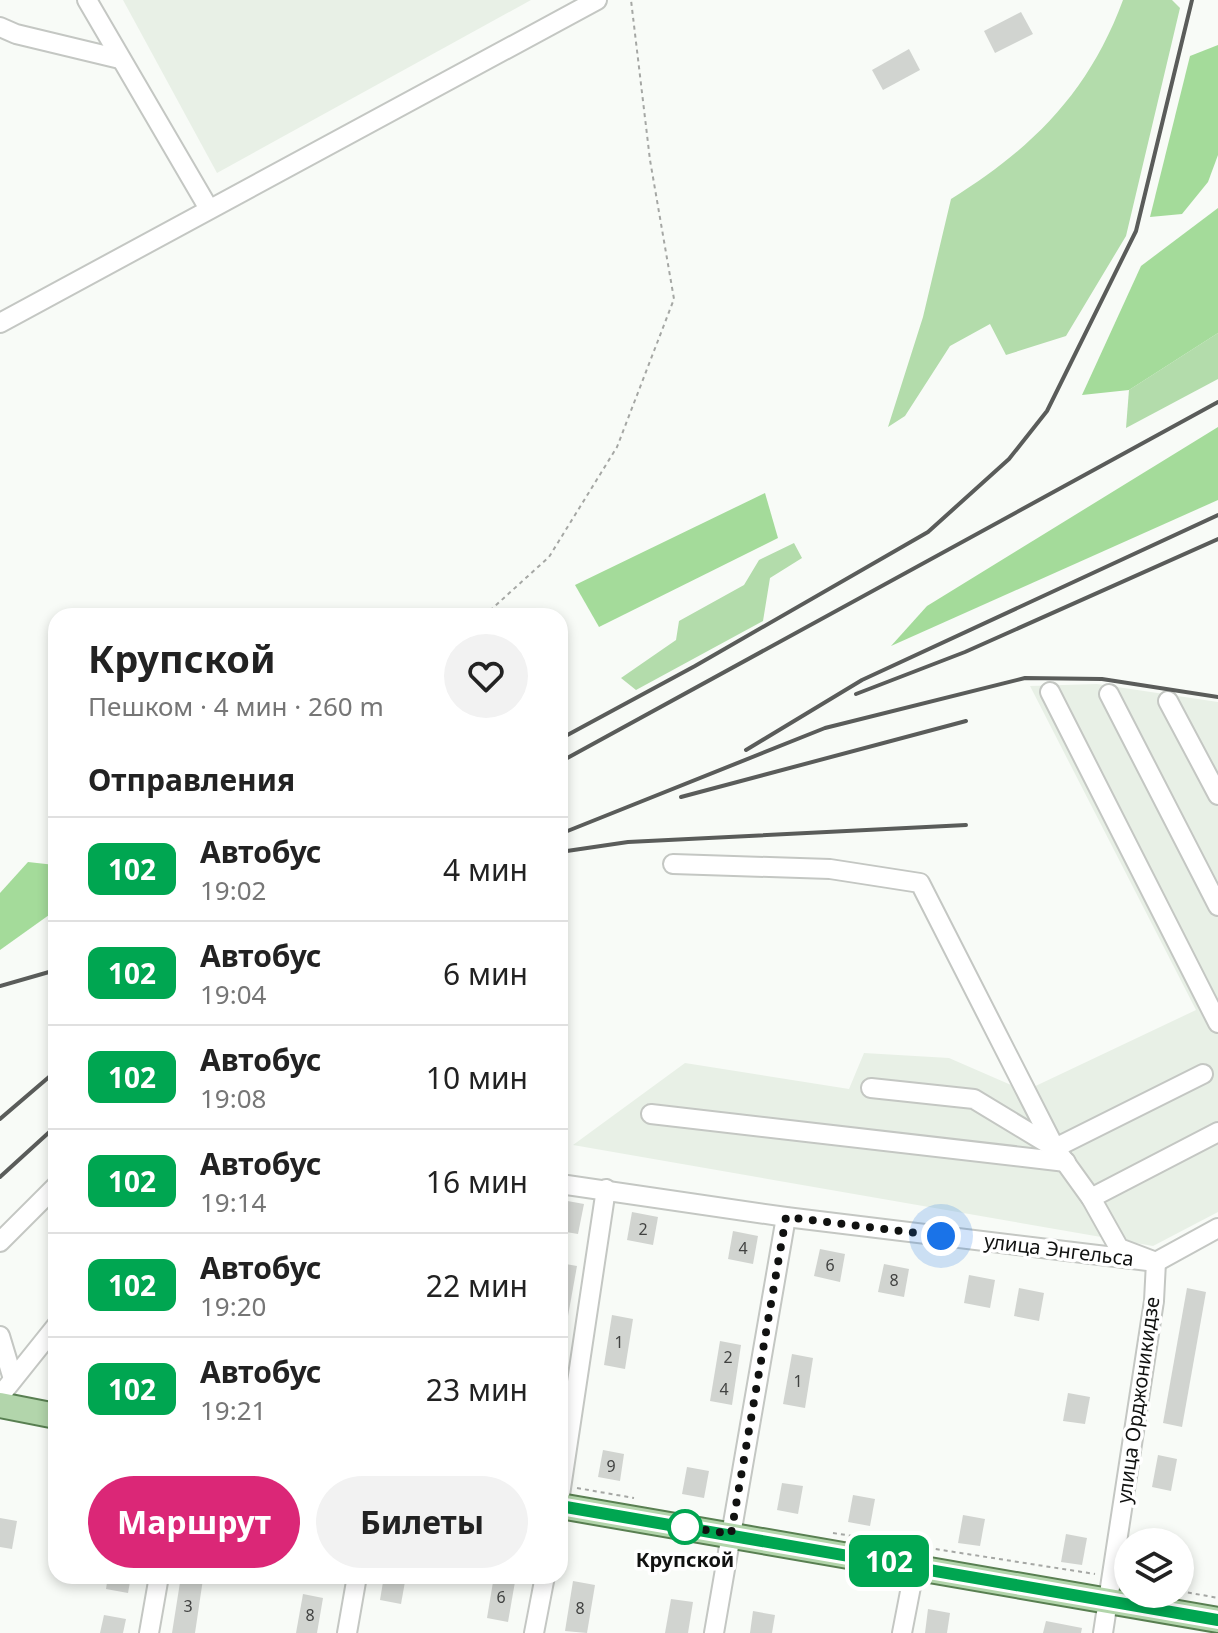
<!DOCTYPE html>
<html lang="ru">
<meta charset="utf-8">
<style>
:root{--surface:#fff;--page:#f2f2f2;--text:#222;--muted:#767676;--line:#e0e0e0;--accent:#db2777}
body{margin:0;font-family:"Noto Sans",sans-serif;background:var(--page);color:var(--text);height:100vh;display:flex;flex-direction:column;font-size:30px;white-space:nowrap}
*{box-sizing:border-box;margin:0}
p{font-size:26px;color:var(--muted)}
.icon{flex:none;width:44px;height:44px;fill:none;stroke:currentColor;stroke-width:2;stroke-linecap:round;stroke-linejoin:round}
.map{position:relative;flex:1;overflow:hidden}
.side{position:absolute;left:48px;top:608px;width:520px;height:976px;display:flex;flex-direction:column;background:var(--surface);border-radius:24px;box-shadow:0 4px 12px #0003}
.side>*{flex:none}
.badge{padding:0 16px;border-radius:12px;font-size:28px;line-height:52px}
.controls{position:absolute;left:1114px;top:1528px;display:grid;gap:16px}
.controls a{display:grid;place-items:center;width:80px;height:80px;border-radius:50%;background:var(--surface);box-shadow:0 4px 12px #0003;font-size:40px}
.you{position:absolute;width:40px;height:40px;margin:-20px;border:6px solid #fff;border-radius:50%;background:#1a73e8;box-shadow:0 0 0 12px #1a73e833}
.map>.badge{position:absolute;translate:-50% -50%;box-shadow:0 0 0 4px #fff}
h2{padding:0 40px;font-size:30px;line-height:72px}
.round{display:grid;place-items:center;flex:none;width:84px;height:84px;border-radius:42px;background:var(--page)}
.head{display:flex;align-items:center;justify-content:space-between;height:136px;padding:0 40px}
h1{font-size:38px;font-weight:700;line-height:60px}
.action{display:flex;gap:16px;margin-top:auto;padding:16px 40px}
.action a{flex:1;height:92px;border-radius:48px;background:var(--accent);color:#fff;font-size:32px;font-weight:700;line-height:92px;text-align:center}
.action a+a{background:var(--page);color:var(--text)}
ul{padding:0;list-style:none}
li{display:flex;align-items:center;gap:24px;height:104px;padding:0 40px;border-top:2px solid var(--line)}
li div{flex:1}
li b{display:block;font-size:30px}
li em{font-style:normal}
li .badge{min-width:88px;font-weight:700;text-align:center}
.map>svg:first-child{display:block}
.built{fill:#e8f0e6}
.green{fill:#b3dcab}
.forest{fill:#a4db9a}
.building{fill:#d1d4d0}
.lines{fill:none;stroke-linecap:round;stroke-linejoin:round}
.minor-casing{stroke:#c4c7c3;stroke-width:22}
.major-casing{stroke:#587f51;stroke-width:28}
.path{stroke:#a5a7a4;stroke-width:2;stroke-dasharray:4 4;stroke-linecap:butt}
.minor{stroke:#fff;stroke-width:18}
.major{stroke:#b2d5ab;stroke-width:24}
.rail{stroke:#5a5c5a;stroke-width:4}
.line-casing{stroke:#fff;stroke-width:18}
.line{stroke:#00a651;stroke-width:12}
.walk{stroke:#111211;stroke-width:8;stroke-dasharray:0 14.4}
.stop-dot{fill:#fff;stroke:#00a651;stroke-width:4}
.labels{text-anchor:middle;stroke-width:7;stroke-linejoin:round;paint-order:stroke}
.number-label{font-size:16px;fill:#414241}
.street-label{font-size:20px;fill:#111211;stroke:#fff}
.stop-label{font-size:20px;font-weight:bold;fill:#111211;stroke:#fff}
</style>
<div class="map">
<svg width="1218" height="1633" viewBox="0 0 1218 1633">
<rect width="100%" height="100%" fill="#f8fbf7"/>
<g class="built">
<path d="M123 0H531L217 173Z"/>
<path d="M1097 684 1218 702V1212L1153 1246 573 1145 685 1063 849 1089 864 1053 949 1058 1025 1091 1196 1010 1030 686Z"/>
</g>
<g class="green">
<path d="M1123 0H1172L1180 8 1126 236 1066 336 1006 355 990 324 950 346 905 416 888 427 923 317 951 199C1033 148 1089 92 1123 0Z"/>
<path d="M1218 333V379L1126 428 1129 390Z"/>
<path d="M794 543 802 558 770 578 763 621 636 690 621 678 676 640 679 621 744 585 759 560Z"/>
</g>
<g class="forest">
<path d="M1218 45V155L1208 182 1182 214 1150 217 1190 56Z"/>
<path d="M1218 208V333L1129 390 1082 395 1141 266Z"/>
<path d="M1218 427V500L891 646 927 606Z"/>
<path d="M765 493 778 538 599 627 575 585Z"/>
<path d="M28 862 55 865 56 910 0 950V893Z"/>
</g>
<g class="building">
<path d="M1021 12 1033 34 995 53 984 31Z"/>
<path d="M909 49 920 70 883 90 872 70Z"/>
<path d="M562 1200 584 1204 578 1234 560 1231Z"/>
<path d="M632 1212 658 1217 653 1245 627 1240Z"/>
<path d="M733 1231 758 1236 753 1264 728 1259Z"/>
<path d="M820 1249 845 1254 840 1282 814 1276Z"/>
<path d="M560 1263 577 1266 566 1327H560Z"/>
<path d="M884 1264 909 1269 904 1297 878 1292Z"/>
<path d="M969 1275 995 1280 990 1308 964 1303Z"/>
<path d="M1019 1288 1044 1293 1039 1321 1014 1316Z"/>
<path d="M1187 1288 1206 1292 1182 1427 1163 1423Z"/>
<path d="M612 1315 633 1319 625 1369 604 1365Z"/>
<path d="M720 1341 741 1345 732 1405 710 1401Z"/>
<path d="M792 1354 813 1358 805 1408 783 1404Z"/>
<path d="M1068 1393 1090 1397 1085 1424 1063 1421Z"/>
<path d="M603 1450 624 1454 620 1481 598 1477Z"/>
<path d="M1158 1455 1177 1459 1171 1491 1152 1487Z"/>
<path d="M687 1467 709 1471 704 1498 682 1494Z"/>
<path d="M782 1483 803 1486 798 1514 777 1510Z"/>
<path d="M853 1495 875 1499 870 1526 848 1522Z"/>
<path d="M963 1515 985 1519 980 1546 958 1543Z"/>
<path d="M0 1518 17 1521 12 1549 0 1547Z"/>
<path d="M1066 1534 1087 1538 1082 1565 1061 1562Z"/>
<path d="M108 1576H131L128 1593 106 1589Z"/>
<path d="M181 1576 203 1579 195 1633H172Z"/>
<path d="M384 1576H406L401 1604 380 1600Z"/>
<path d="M494 1576H516L508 1622 487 1618Z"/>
<path d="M573 1581 595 1585 587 1633 565 1631Z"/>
<path d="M303 1594 323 1598 317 1633H296Z"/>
<path d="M671 1599 693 1602 688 1633H665Z"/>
<path d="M928 1609 950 1613 947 1633H925Z"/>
<path d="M753 1611 775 1615 772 1633H750Z"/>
<path d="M104 1615 126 1619 123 1633H100Z"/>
<path d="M1046 1621 1082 1628 1081 1633H1043Z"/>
</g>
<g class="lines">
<defs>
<g id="minor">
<path d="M87 0 209 209"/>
<path d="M0 27 16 34 120 59"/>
<path d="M0 323 597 0"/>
<path d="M1050 692 1218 1023"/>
<path d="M1109 694 1218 906"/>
<path d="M1168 701 1218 795"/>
<path d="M673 864 830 869 920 883 1055 1148 1091 1198 1119 1248 1156 1262 1154 1301 1103 1633"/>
<path d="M871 1088 974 1099 1055 1148 1203 1074"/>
<path d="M651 1114 1066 1162"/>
<path d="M560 1184 786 1217 1156 1262 1218 1228"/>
<path d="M1091 1198 1218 1132"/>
<path d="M0 1242 56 1186"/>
<path d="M0 1336 13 1379"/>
<path d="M0 1396 56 1326"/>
<path d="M560 1495 606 1189"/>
<path d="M149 1633 159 1576"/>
<path d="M347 1633 357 1576"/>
<path d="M534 1633 545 1576"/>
<path d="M714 1633 786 1217"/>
<path d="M902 1633 915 1566"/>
</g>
<g id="major">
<path d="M0 1405 56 1416"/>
<path d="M560 1506 1218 1620"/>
</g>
</defs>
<use href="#minor" class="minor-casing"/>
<use href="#major" class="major-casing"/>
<g class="path">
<path d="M484 616 549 557 617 447 674 299 650 160 631 0"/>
<path d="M577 1488 634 1498"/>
<path d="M833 1533 1095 1574"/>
<path d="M1180 1591 1218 1598"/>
</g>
<use href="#minor" class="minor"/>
<use href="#major" class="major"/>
<g class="rail">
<path d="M856 694 965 652 1218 539"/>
<path d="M560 739 695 666 928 532 1009 459 1047 411 1136 231 1192 0"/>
<path d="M746 750 862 680 1218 515"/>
<path d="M560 762 1218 402"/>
<path d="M681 797 966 721"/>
<path d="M560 834 825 728 1025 678 1102 679 1218 697"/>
<path d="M560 852 628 842 966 825"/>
<path d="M0 986 56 970"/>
<path d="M0 1119 56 1071"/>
<path d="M0 1177 56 1126"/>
</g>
</g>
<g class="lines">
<defs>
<path id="line" d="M560 1506 1218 1620"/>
</defs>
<use href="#line" class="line-casing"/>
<use href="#line" class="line"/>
<path class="walk" d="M685 1527 674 1525 731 1534 786 1217 941 1236"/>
</g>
<circle class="stop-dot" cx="685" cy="1527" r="16"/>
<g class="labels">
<g class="number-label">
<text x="643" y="1235">2</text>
<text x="743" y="1254">4</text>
<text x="830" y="1271">6</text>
<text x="894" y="1286">8</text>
<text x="619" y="1348">1</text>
<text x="728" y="1363">2</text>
<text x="798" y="1387">1</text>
<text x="724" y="1395">4</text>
<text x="611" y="1472">9</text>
<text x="501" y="1603">6</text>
<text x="188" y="1612">3</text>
<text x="580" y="1614">8</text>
<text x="310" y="1621">8</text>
</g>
<g class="street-label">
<text transform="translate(1059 1250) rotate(7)" y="7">улица Энгельса</text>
<text transform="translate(1138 1400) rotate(-82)" y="7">улица Орджоникидзе</text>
</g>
<g class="stop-label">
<text x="685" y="1567">Крупской</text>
</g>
</g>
</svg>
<div class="controls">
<a><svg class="icon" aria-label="layers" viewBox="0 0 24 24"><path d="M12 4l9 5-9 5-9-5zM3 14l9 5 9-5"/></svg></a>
</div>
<div class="you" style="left:941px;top:1236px"></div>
<b class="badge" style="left:889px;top:1561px;background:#00a651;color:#fff">102</b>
<section class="side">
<div class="head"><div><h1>Крупской</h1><p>Пешком · 4 мин · 260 m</p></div><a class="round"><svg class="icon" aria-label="heart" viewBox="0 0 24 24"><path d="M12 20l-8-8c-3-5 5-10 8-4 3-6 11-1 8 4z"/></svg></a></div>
<h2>Отправления</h2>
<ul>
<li><span class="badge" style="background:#00a651;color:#fff">102</span><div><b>Автобус</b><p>19:02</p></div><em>4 мин</em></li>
<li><span class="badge" style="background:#00a651;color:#fff">102</span><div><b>Автобус</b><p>19:04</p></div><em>6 мин</em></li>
<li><span class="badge" style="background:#00a651;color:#fff">102</span><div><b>Автобус</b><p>19:08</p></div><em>10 мин</em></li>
<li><span class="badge" style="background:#00a651;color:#fff">102</span><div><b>Автобус</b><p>19:14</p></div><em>16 мин</em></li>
<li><span class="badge" style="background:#00a651;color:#fff">102</span><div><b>Автобус</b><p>19:20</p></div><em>22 мин</em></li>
<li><span class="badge" style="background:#00a651;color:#fff">102</span><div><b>Автобус</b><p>19:21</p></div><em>23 мин</em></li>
</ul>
<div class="action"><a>Маршрут</a><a>Билеты</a></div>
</section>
</div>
